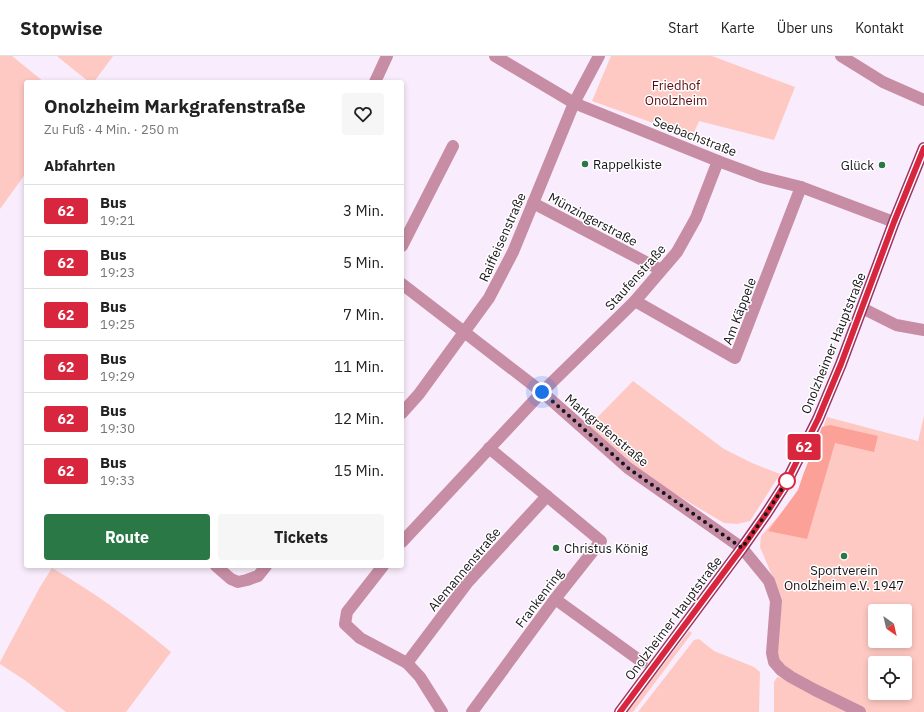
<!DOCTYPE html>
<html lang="de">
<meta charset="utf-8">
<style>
:root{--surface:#fff;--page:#f6f6f6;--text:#222;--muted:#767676;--line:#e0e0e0;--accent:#2b7847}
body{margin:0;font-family:"IBM Plex Sans",sans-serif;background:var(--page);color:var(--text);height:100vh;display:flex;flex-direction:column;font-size:15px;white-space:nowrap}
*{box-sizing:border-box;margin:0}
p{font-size:13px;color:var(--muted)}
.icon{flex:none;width:22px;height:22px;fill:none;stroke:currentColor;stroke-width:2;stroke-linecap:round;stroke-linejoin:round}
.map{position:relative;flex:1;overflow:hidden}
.drawer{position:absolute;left:24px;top:24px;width:380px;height:488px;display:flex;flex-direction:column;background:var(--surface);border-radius:4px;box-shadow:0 2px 6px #0003}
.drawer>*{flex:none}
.badge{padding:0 8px;border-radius:3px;font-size:14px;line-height:26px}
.needle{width:26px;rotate:146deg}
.controls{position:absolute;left:868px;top:548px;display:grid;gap:8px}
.controls a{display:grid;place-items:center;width:44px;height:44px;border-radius:4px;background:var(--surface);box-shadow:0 2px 6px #0003;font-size:20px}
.you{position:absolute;width:20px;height:20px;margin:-10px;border:3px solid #fff;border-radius:50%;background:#1a73e8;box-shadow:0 0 0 6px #1a73e833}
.map>.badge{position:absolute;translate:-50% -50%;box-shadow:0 0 0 2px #fff}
h2{padding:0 20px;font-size:15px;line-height:36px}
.round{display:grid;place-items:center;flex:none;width:42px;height:42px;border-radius:4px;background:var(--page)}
.summary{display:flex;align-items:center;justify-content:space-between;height:68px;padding:0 20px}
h1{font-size:19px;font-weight:700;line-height:30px}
.primary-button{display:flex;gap:8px;margin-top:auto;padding:8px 20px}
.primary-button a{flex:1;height:46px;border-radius:4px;background:var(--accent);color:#fff;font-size:16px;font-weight:700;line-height:46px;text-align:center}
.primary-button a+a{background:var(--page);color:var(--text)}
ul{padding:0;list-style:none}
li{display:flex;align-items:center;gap:12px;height:52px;padding:0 20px;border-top:1px solid var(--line)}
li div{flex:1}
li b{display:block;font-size:15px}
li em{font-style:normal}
li .badge{min-width:44px;font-weight:700;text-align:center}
header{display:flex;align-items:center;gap:24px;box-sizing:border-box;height:56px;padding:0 20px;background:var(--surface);border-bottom:1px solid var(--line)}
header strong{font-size:19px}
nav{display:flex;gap:22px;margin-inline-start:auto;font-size:14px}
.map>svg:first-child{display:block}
.green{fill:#ffc9c3;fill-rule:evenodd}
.forest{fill:#fca197}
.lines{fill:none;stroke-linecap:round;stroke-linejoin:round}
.minor{stroke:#c78da5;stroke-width:12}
.major{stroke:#993465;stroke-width:12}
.line-casing{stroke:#fff;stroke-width:9}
.line{stroke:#d7263d;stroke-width:6}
.walk{stroke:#181419;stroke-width:4;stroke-dasharray:0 7.2}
.poi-dot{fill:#2b7847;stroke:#fff;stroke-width:1.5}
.stop-dot{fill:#fff;stroke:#d7263d;stroke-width:2}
.labels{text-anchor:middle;stroke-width:3;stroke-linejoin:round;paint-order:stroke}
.park-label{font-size:13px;fill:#5b0b0c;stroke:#fff}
.street-label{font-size:13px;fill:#181419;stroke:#fff}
.poi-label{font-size:13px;fill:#181419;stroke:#fff;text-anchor:start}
</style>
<header>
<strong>Stopwise</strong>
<nav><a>Start</a><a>Karte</a><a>Über uns</a><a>Kontakt</a></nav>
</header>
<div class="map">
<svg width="924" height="656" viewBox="0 0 924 656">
<rect width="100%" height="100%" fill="#f9ecfc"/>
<g class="green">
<path d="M0 0H12L44 26H26V117L0 153Z"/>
<path d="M57 0H113L94 26H89Z"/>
<path d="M611 0H712L795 31 774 84 699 65 692 81 592 45Z"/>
<path d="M633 325 724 393 752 407 780 418 750 465 737 468 724 467 650 423 589 370Z"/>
<path d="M924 360V656H867L821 634 776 606 782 543 760 491 761 480 799 437 827 361 918 385ZM875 555H905V585H875ZM875 607H905V637H875Z"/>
<path d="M52 512C94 536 134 565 171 596L126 656H66L26 625 0 608V606L40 531Z"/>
<path d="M689 575 692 577 633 656H627Z"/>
<path d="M699 583 714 595 754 611 760 616 759 656H638L694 584Z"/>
<path d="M777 621 782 622 787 625 851 656H774V626Z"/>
</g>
<path class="forest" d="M830 369 878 380 874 396 835 387 807 483 768 475 798 434 803 419 822 371Z"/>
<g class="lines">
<g class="minor">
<path d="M495 0 574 47 718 105 761 121 801 131 894 166"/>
<path d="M841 0 883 26 924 44"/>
<path d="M375 26 387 0"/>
<path d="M533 147 661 214"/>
<path d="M402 190 453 90"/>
<path d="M402 228 542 336 628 412 742 492 769 525 776 545 772 597 774 606 781 614 791 621 815 634 860 656"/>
<path d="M635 245 735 302 801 131"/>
<path d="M862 252 896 269 924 274"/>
<path d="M402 357 419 338 489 242 513 196 574 47 599 0"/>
<path d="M402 486 542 336 635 245 677 196 696 162 718 105"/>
<path d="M216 510 231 523 238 526 247 524 258 520 266 510"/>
<path d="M383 510 347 556 345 568 360 582 407 607 420 621 442 656"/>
<path d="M555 543 642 606"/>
<path d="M407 607 468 526 547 440"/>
<path d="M472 656 555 543 601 485 489 392"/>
</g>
<path class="major" d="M620 656 742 492 766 458 786 427 818 363 841 308 894 166 924 92"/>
</g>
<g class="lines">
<defs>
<path id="line" d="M620 656 742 492 766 458 786 427 818 363 841 308 894 166 924 92"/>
</defs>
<use href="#line" class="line-casing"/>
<use href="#line" class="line"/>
<path class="walk" d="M542 336 628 412 742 492 766 458 787 425"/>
</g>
<g class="poi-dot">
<circle cx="585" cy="108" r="4"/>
<circle cx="882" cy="109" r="4"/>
<circle cx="556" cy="492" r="4"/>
<circle cx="844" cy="500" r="4"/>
</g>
<circle class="stop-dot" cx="787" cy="425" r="8"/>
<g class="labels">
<g class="park-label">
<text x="676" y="34">Friedhof<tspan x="676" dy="15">Onolzheim</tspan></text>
</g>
<g class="street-label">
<text transform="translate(695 80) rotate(21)" y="5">Seebachstraße</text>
<text transform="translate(593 163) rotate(28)" y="5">Münzingerstraße</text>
<text transform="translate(502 181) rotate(-66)" y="5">Raiffeisenstraße</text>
<text transform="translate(635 221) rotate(-48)" y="5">Staufenstraße</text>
<text transform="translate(739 255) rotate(-69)" y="5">Am Käppele</text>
<text transform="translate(833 287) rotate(-68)" y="5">Onolzheimer Hauptstraße</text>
<text transform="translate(607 374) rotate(40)" y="5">Markgrafenstraße</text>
<text transform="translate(464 513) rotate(-50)" y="5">Alemannenstraße</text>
<text transform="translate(539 542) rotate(-53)" y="5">Frankenring</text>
<text transform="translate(673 562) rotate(-53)" y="5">Onolzheimer Hauptstraße</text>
</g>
<g class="poi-label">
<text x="593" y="113">Rappelkiste</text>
<text x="874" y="114" text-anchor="end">Glück</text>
<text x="564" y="497">Christus König</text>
<text x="844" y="519" text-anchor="middle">Sportverein<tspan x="844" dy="15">Onolzheim e.V. 1947</tspan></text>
</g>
</g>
</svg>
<div class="controls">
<a><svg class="needle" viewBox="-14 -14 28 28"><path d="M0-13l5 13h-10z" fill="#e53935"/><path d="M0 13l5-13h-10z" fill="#767676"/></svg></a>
<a><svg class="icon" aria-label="locate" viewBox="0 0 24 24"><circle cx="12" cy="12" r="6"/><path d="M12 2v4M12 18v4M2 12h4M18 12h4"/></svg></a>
</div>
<div class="you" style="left:542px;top:336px"></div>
<b class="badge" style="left:804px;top:391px;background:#d7263d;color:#fff">62</b>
<section class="drawer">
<div class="summary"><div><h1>Onolzheim Markgrafenstraße</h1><p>Zu Fuß · 4 Min. · 250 m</p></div><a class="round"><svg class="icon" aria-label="heart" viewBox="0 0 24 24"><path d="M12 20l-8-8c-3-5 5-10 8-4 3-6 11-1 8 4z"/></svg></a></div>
<h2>Abfahrten</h2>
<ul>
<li><span class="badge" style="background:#d7263d;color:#fff">62</span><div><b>Bus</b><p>19:21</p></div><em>3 Min.</em></li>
<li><span class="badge" style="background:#d7263d;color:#fff">62</span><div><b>Bus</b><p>19:23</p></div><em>5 Min.</em></li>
<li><span class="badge" style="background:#d7263d;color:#fff">62</span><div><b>Bus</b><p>19:25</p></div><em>7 Min.</em></li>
<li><span class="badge" style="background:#d7263d;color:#fff">62</span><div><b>Bus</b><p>19:29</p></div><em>11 Min.</em></li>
<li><span class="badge" style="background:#d7263d;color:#fff">62</span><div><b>Bus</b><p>19:30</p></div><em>12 Min.</em></li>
<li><span class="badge" style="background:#d7263d;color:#fff">62</span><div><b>Bus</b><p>19:33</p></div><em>15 Min.</em></li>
</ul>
<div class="primary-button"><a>Route</a><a>Tickets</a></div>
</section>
</div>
